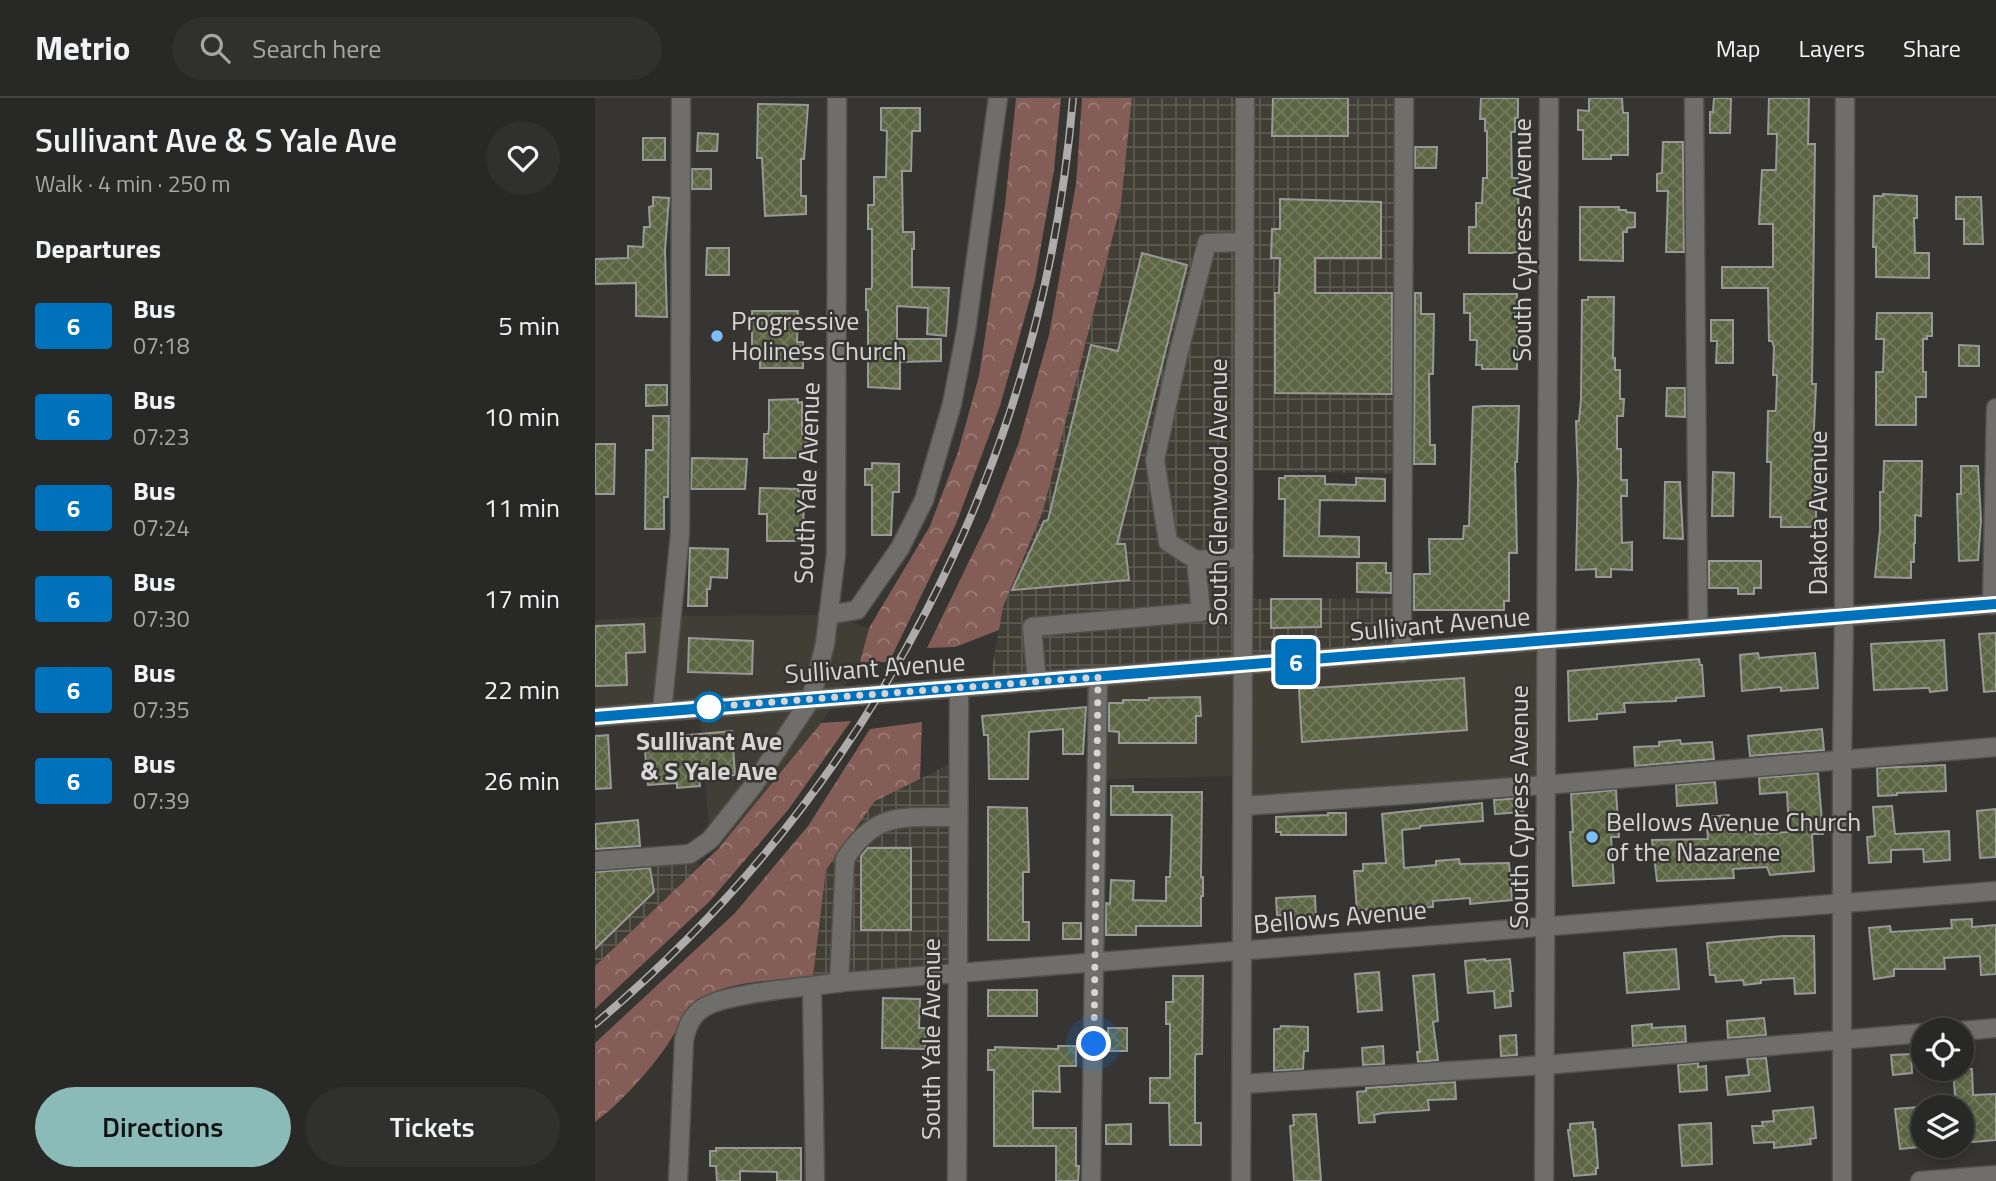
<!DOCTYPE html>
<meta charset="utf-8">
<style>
:root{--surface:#282826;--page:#30302e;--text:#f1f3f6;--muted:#a5a6a7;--line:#444443;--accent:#8bbbb9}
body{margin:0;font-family:"Titillium Web",sans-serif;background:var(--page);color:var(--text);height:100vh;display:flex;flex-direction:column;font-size:26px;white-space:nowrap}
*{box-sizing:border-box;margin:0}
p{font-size:23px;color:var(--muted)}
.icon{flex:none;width:38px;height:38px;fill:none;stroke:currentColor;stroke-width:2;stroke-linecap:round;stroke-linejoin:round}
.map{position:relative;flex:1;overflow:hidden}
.side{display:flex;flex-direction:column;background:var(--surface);width:595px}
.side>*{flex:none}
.badge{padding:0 14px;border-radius:5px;font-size:24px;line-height:46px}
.fabs{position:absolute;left:1316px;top:920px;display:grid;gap:14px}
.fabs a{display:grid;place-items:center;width:63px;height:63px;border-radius:50%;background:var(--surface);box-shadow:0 4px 10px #0003,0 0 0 2px var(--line);font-size:35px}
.you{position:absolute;width:35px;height:35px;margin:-18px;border:5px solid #fff;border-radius:50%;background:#1a73e8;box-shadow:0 0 0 10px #1a73e833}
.map>.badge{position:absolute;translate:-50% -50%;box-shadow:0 0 0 4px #fff}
h2{padding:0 35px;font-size:26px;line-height:63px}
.round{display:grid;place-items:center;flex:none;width:74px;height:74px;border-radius:37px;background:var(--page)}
.headline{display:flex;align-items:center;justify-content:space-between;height:119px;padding:0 35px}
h1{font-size:33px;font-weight:600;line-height:52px}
.button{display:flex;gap:14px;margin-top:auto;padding:14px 35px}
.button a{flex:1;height:80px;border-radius:42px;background:var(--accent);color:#111;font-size:28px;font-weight:600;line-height:80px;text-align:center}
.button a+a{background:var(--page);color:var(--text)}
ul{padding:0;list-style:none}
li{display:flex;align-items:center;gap:21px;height:91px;padding:0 35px}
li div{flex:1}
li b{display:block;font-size:26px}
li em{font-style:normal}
li .badge{min-width:77px;font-weight:700;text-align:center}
header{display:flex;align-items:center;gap:42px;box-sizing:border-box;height:98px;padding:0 35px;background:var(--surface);border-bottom:2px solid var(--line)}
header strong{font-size:33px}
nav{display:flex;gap:38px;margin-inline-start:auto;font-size:24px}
.search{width:490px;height:63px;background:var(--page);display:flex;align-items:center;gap:18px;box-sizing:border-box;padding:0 24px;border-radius:38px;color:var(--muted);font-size:26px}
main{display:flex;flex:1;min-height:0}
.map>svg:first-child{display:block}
.built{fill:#413e35}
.industrial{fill:url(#industrial-grid)}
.forest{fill:url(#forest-crowns)}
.building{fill:url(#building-cross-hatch);stroke:#989996;stroke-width:2}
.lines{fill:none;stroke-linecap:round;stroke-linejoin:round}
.minor-casing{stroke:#52514e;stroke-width:21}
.minor{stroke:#6f6e6a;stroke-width:18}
.rail-casing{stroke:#adacaa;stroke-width:8}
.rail{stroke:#363532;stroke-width:5;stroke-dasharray:16;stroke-linecap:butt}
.line-casing{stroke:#fff;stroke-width:16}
.line{stroke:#0072bc;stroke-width:10}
.walk{stroke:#d6d5d3;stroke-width:7;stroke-dasharray:0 12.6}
.poi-dot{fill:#7cbef9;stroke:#363532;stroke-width:2.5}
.stop-dot{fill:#fff;stroke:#0072bc;stroke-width:3.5}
.labels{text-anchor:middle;stroke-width:5;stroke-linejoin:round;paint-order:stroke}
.street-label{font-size:26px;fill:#d6d5d3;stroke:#363532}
.poi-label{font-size:26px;fill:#d6d5d3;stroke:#363532;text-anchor:start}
.stop-label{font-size:26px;font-weight:bold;fill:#d6d5d3;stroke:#363532}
</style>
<header>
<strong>Metrio</strong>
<div class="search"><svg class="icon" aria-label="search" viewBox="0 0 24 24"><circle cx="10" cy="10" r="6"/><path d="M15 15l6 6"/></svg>Search here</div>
<nav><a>Map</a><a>Layers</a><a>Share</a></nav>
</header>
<main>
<section class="side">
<div class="headline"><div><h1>Sullivant Ave &amp; S Yale Ave</h1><p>Walk · 4 min · 250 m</p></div><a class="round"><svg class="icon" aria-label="heart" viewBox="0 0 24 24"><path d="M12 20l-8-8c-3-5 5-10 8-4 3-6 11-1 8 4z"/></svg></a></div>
<h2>Departures</h2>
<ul>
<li><span class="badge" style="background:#0072bc;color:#fff">6</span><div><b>Bus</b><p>07:18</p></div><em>5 min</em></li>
<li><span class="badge" style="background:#0072bc;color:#fff">6</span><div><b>Bus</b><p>07:23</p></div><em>10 min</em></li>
<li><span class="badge" style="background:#0072bc;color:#fff">6</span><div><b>Bus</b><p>07:24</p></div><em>11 min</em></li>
<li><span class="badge" style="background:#0072bc;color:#fff">6</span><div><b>Bus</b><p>07:30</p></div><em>17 min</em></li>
<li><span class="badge" style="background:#0072bc;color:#fff">6</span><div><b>Bus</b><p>07:35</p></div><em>22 min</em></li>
<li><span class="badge" style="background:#0072bc;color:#fff">6</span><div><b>Bus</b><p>07:39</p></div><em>26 min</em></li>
</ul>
<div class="button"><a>Directions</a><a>Tickets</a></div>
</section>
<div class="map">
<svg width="1401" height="1083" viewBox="0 0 1401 1083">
<defs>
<pattern id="industrial-grid" width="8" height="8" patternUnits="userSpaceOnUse" patternTransform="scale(1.75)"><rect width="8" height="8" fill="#413e35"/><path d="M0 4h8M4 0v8" fill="none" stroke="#5c5951"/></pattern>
<pattern id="forest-crowns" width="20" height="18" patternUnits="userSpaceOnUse" patternTransform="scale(1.75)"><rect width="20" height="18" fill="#845d56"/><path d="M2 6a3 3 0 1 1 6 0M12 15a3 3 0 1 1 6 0" fill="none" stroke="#9a7b75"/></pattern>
<pattern id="building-cross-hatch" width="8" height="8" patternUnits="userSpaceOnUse" patternTransform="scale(1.75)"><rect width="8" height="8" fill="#5c6644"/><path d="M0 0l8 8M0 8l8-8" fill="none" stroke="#737b5e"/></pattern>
</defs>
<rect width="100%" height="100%" fill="#363532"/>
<g class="built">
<path d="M233 517 274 530 265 564 226 625 124 750 115 742 104 610 0 619V522L76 518Z"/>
<path d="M952 543 950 687 648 708V678L502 681 503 579Z"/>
</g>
<g class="industrial">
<path d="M537 0H809L807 376 650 372 649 501 807 500V555L394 587 408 509 448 413 526 106Z"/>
<path d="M363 662 362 876 217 889 231 772 280 703Z"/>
<path d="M95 756 105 768 0 868V763Z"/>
</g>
<g class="forest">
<path d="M421 0H466L459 72 440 183 405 308 361 426 294 564H265L274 530 335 428 363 354 384 278 410 107Z"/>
<path d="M487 0H537L526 106 448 413 408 509 404 532 360 549 332 550 394 422 424 344 454 237 481 86Z"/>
<path d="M256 623 193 712 114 804 0 911V868L124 750 226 625Z"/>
<path d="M327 624 325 681 280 703 231 772 218 879C183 883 145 881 113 897 93 906 84 929 73 946 56 971 24 1007 0 1024V945L140 815 213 728 275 631Z"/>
</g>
<g class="building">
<path d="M678 0H753V38H677Z"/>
<path d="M886 0H923V20H920V34H916L917 80H923L924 153 917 155H874V129H881V105H887L888 80H892V33H890V21H885Z"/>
<path d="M994 0H1027L1028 15H1033V57H1016V61H988V32H983V12L994 13Z"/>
<path d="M1119 0H1136L1135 35H1115V14H1118Z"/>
<path d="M1174 0H1214L1213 46H1220L1217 286H1221L1217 373H1221V427L1215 429H1186V419H1175L1176 364H1172L1173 313H1180L1181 311 1182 277H1178L1179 249 1177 243H1174L1173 190H1127V169H1178V126H1164L1167 72H1181L1182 36H1173Z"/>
<path d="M163 6 213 7 209 61H206V98H211V116L170 118 167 60H162Z"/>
<path d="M286 10H325V33H317L316 73H307L308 134H319V151H317V189L354 190 351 238 332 236 333 210 302 208V241H346V263L305 264V291L273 289V212H271V191H276L277 189V131H273V107H279V79H291L292 33 286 32Z"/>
<path d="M103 35 123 36 122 53H102Z"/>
<rect x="48" y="40" width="22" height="22"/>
<path d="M1068 44H1088L1089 154H1071L1073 93H1062V76L1067 75Z"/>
<path d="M820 49H842L841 70H820Z"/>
<rect x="97" y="71" width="19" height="20"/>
<path d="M1288 96 1322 98V120H1319L1320 155H1334V180L1281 179V149H1278L1279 98H1288Z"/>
<path d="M58 99 74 100 70 152 72 219 41 218V185L0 186V161L33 160V148L48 149 49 129H55L54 109 58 108Z"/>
<path d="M1361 99H1386L1388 146H1369V121H1361Z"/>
<path d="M685 101 786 104V160H720V195H797V296L680 295V195H684L685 160H676L677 131H685Z"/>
<path d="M985 109H1024V112H1031V114L1040 115V129L1032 130V134H1028V163L985 162Z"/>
<path d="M112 150H134V177H111Z"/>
<path d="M547 155 592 167 522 446H530L534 482 417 492 449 423 453 422 496 247 523 253Z"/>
<path d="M820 195H826V216H839L838 276H834L835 347H840V366H819Z"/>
<path d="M869 196H922V271H887V267H881L882 242H875V215H869Z"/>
<path d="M993 199H1019L1018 260H1020V272H1025V301H1029L1028 318H1022V351H1026V382H1032V398H1026L1027 445 1037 444V472L1016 471V479H1001V471L981 472 983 382 981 323H984L986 301 987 202H993Z"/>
<path d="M157 213H203L202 244H208V270H165V249H157Z"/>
<path d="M1282 215H1337V238H1332V241H1328V274H1331V299H1321V327H1281V274H1288L1289 241H1281Z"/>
<path d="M1116 222H1138V265H1121L1122 243H1116Z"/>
<path d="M1364 247 1384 248V268H1364Z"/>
<path d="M51 287H72V307L51 308Z"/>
<path d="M1072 290H1090V319L1071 318Z"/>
<path d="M203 301V305L207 304V336H212L211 357H204V360H169V336H173L174 331V302Z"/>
<path d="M888 308H924L922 364H920L922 455H914V503H909V512H819V476H835L834 441H868L869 428H874L878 309Z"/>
<path d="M58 318H74L73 399H69V431H50L51 352H58Z"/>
<path d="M0 346H20L19 396H0Z"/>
<path d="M97 360 152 361 150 391H96Z"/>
<path d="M1289 363H1327L1326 418 1320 417V445H1319V464H1316V480L1280 479 1285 432V394H1288Z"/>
<path d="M277 365 304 366V394H298L296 437H277V387H270V371H277Z"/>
<path d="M1366 368H1383L1386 422 1383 462 1364 463 1362 396H1366Z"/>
<path d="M1118 374 1139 375 1138 418H1117Z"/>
<path d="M690 378H730V386L761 387V380L790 381V403L725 402 724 438 764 439V459L689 458 690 401H684V380H690Z"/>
<path d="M1070 384H1085L1088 441 1069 440Z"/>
<path d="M165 390 203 391V393H209L208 443H172V416H164Z"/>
<path d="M95 450 133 451 132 480 116 479 115 491H112V508H93Z"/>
<path d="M1114 463H1166V490H1159V496H1143V490H1114Z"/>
<path d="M762 465H791V475H796V495L762 494Z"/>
<path d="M676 501H726V529L676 530Z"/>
<path d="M49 526 50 554 31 555 32 587 0 588V528Z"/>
<path d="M1401 535V593L1389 594 1384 536Z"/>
<path d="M94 540 158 543 157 576 93 574Z"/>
<path d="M1349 542 1352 592 1335 594 1334 590H1331L1279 592 1276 546Z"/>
<path d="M1163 555 1164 560 1220 555 1223 590 1186 593V589L1147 593 1145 557Z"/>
<path d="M1104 561 1105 567H1107L1109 598 1081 600V603L1029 605 1030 614 1002 616V621L974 623 973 573Z"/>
<path d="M869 580 872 632 707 644 704 591Z"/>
<path d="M605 599 606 618H601V645H524V634L514 633V605H528V602H554V600Z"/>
<path d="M491 609 488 656H468V631L434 634 433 681H394L393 637H389L387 618Z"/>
<path d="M1227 631 1229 652 1155 658 1153 638Z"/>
<path d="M137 633 140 677 104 679 105 688 82 690V685L53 687 49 641Z"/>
<path d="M13 637 16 690 0 691V638Z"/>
<path d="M1085 642 1086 646 1117 644 1119 661 1040 668 1039 649 1064 648V644Z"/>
<path d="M1350 667 1351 693 1302 695V697L1283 698 1282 670Z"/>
<path d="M1223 675 1228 736H1217L1219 773 1175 777 1172 769 1138 771 1139 780 1062 783 1057 742 1113 741 1111 719 1134 717 1135 735 1160 733V736L1194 734 1192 694 1165 696 1164 680Z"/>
<path d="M1120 684 1122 705 1082 708 1081 687Z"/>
<path d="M516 688H538V694H607L606 779H608V798H606V828H541V837H511V805L515 806 516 782 539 783 538 802 571 803V779H575L576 753 577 717H516Z"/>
<path d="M1021 692 1024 739H1016L1019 785 978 788 975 734H978L976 696Z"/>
<path d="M927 700 928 714 900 716 899 702Z"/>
<path d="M887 705 888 723 825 728V730L807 732 809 770 841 767V763L864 761 865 766 914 765 917 802 875 806V800L838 803V809L762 812 759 773H768V766L791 765 787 716Z"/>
<path d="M1297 708 1300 736 1354 733 1355 762 1329 764 1328 751 1296 752V764L1274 765 1272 739 1280 738 1278 709Z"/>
<path d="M393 709 432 710 434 774H428V824H434V842H393Z"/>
<path d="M1401 711V759L1385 760 1382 713Z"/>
<path d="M733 715H751V737H686V734H681V719L733 717Z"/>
<path d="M43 722 45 748 1 751 0 726Z"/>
<path d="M273 750H316V832H266V758Z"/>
<path d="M55 770 59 794 0 851V774Z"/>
<path d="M720 798 721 821H699V818L682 817 681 800Z"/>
<path d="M1377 821V829L1401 827V876L1386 877 1385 858 1349 860 1350 871H1299V878L1279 881 1274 830 1295 828 1296 834 1357 830 1356 822Z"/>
<rect x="468" y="825" width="18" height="16"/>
<path d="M1188 838H1219L1220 895 1200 896 1199 880 1166 882V885L1149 887 1148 882 1121 884 1120 877H1115L1112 845Z"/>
<path d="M1081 851 1084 891 1032 895 1029 855Z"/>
<path d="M890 861V863L915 861 918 893H915L916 908 900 910 899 893 873 895 870 863Z"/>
<path d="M784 874 787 912 763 914 760 876Z"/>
<path d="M839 876 843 923 838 924 843 962 823 964 822 954H825L818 878Z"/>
<path d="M578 878H608L607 956H601L600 959V1025H606V1047H575L574 1005H555V980H575V926H571V904H578Z"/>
<rect x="393" y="892" width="49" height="26"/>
<path d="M288 900 325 901 324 930H331L330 951 287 950Z"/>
<path d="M1169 920 1171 937 1133 940 1132 923Z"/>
<path d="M1057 926V930L1090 928 1091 944 1038 948 1037 928Z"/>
<path d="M686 928 713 929V953H709L708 971 679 973V931H685Z"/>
<rect x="513" y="930" width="19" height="23"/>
<path d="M921 937 922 957 906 958 905 938Z"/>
<path d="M463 948H481V968H464L465 994 438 993V1030H481V1068H484L483 1083H461V1048H399V972H393V952H400V949L463 951Z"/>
<path d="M788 948 789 966 768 967 767 950Z"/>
<path d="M1316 956 1317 975 1298 977 1296 957Z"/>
<path d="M1171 960 1175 993 1133 997 1131 979 1154 977 1152 961Z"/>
<path d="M1103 965V969L1111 968 1112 992 1085 994 1083 967Z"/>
<path d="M1358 971H1377L1378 997 1401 996V1042L1367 1045V1010H1361Z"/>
<path d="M860 984 861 1001 833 1002 834 1012 787 1015 779 1017 780 1024 764 1025 762 994 771 993V990Z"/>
<path d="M1218 1009 1221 1040 1215 1041 1216 1046 1179 1050V1044L1159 1045 1157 1028H1168L1167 1024 1179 1023 1178 1013Z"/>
<path d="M1324 1009 1325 1049 1305 1051 1300 1011Z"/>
<path d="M721 1016 726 1083H699L695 1028 699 1027 698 1017Z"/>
<path d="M998 1024V1031H1000L1003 1070H1001V1076L979 1078 973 1032H975V1026Z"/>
<path d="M1116 1025 1117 1066 1087 1068 1084 1027Z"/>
<path d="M536 1026V1046H511V1027Z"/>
<path d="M121 1050H206V1083H182V1074L145 1073V1083H122L121 1068H115V1053H121Z"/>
</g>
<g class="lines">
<defs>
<g id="minor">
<path d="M1099 0 1103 530"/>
<path d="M649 459 601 462 573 444 560 362 582 261 612 145 650 144"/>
<path d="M1397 507 1401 310"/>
<path d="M233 517 262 512 305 450 329 402 357 306 371 233 403 0"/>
<path d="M807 555 809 0"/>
<path d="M442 584 437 529 606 514 601 462"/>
<path d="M67 613 85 436 86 0"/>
<path d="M0 619 1401 506"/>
<path d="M648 708 950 687 1401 649"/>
<path d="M0 763 95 756 115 742 158 688 216 601 230 546 241 456 242 0"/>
<path d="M244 885 250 761C282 711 310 720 363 719"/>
<path d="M217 889 220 1083"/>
<path d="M1366 933 1401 930"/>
<path d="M647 986 950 967 1328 935"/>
<path d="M83 1083 89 942C92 929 96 918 108 910 131 894 217 889 249 884L1401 793"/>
<path d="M362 1083 364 590"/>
<path d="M496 1083 503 579"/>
<path d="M646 1083 650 0"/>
<path d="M949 1083 954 0"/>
<path d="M1247 1083V663L1249 518 1250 0"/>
<path d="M1325 1083 1401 1077"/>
</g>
</defs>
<use href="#minor" class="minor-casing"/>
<use href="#minor" class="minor"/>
<defs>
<path id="rail" d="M0 926C279 691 448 363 478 0"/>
</defs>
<use href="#rail" class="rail-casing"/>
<use href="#rail" class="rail"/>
</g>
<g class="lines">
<defs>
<path id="line" d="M0 619 1401 506"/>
</defs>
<use href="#line" class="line-casing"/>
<use href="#line" class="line"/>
<path class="walk" d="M114 609 503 579 499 946"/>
</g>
<g class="poi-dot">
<circle cx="122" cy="238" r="7"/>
<circle cx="997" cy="739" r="7"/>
</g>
<circle class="stop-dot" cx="114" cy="609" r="14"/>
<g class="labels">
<g class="street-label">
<text transform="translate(927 142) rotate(-90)" y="9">South Cypress Avenue</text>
<text transform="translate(212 385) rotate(-88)" y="9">South Yale Avenue</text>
<text transform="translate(623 394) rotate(-90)" y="9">South Glenwood Avenue</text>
<text transform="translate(1223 415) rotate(-90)" y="9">Dakota Avenue</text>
<text transform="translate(845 526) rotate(-5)" y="9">Sullivant Avenue</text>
<text transform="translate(280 570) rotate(-4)" y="9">Sullivant Avenue</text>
<text transform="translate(924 709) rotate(-90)" y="9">South Cypress Avenue</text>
<text transform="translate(745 819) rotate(-5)" y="9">Bellows Avenue</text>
<text transform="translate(336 941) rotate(-90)" y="9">South Yale Avenue</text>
</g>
<g class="poi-label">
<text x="136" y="232">Progressive<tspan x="136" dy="30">Holiness Church</tspan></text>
<text x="1011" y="733">Bellows Avenue Church<tspan x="1011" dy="30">of the Nazarene</tspan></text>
</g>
<g class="stop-label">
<text x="114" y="652">Sullivant Ave<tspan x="114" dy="30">&amp; S Yale Ave</tspan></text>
</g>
</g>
</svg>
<div class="fabs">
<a><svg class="icon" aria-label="locate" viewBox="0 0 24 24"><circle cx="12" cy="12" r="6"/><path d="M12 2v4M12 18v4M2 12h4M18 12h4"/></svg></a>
<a><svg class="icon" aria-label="layers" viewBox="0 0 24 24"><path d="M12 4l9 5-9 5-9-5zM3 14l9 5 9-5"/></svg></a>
</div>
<div class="you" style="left:499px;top:946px"></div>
<b class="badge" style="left:701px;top:564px;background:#0072bc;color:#fff">6</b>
</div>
</main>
